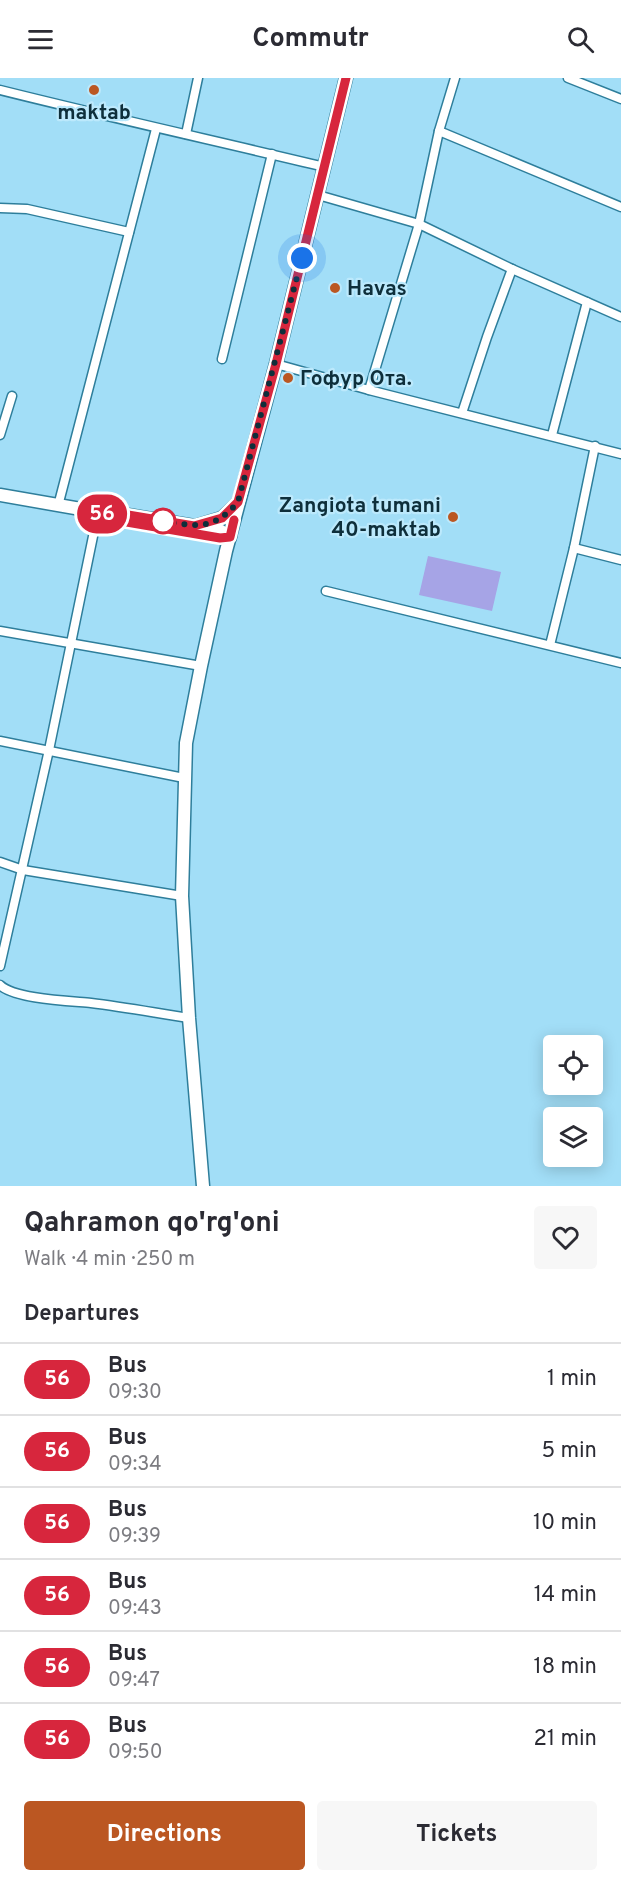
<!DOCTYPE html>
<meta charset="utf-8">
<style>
:root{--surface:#fff;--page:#f7f7f7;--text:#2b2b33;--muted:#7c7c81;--line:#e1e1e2;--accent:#bb5722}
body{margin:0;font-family:Overpass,sans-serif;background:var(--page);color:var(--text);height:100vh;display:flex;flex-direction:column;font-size:22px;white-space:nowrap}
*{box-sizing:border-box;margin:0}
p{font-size:20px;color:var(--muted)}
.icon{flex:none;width:33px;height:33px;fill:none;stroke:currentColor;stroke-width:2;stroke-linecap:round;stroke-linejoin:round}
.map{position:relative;height:1108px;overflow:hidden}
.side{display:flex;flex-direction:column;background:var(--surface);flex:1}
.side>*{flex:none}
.badge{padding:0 12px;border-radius:20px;font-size:21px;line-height:39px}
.controls{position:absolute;left:543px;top:957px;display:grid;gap:12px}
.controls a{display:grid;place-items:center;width:60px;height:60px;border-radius:6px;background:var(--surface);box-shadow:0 3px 15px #0003;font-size:30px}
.you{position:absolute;width:30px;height:30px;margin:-15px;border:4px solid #fff;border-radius:50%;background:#1a73e8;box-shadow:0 0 0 9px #1a73e833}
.map>.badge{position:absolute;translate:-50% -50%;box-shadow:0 0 0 3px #fff}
h2{padding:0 24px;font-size:22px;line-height:54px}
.round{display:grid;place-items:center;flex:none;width:63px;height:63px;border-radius:6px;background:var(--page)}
.summary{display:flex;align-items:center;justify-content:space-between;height:102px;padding:0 24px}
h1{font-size:28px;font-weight:700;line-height:45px}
.action{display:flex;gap:12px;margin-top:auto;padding:12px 24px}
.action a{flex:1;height:69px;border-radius:6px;background:var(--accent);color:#fff;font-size:24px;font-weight:700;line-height:69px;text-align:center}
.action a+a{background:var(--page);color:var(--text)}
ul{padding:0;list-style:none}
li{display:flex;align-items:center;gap:18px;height:72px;padding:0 24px;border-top:2px solid var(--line)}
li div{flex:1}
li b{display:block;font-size:22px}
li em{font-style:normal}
li .badge{min-width:66px;font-weight:700;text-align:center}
header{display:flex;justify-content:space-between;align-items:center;height:78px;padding:0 24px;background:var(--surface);font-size:27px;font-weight:700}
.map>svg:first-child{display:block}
.green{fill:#a6a4e6}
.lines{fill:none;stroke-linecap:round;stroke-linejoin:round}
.street-casing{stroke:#2e7e9b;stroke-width:11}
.secondary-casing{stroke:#2e7e9b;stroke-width:15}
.street{stroke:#fff;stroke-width:8}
.secondary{stroke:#fff;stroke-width:12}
.line-casing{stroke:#fff;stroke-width:14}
.line{stroke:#d7263d;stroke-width:9}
.walk{stroke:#0e2f3b;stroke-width:6;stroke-dasharray:0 10.8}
.poi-dot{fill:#bb5722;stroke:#bce9fc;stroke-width:2}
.stop-dot{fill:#fff;stroke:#d7263d;stroke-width:3}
.labels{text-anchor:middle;stroke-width:4.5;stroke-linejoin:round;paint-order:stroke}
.poi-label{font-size:21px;font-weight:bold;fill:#0e2f3b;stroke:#bce9fc;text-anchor:start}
</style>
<header><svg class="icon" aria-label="menu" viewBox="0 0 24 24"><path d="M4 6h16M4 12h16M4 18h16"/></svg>Commutr<svg class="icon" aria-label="search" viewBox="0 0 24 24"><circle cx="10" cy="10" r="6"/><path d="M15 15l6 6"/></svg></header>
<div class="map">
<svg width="621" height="1108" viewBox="0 0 621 1108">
<rect width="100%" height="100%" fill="#a2def7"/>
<path class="green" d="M428 478 501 494 492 533 419 517Z"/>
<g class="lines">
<defs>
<g id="street">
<path d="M568 0 621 21"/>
<path d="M0 12C108 39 216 63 325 89"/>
<path d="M439 53 621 129"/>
<path d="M186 56 198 0"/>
<path d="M318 117 419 146 512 191 621 239"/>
<path d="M0 130 27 131 129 154"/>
<path d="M222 281 272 76"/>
<path d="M276 286 369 312 621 376"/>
<path d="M369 312 419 146 439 53 455 0"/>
<path d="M462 335 487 259 512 191"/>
<path d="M0 357 12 318"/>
<path d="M552 357 587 224"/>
<path d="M58 428 156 51"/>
<path d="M574 470 621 482"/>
<path d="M326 513 621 585"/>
<path d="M0 553 201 588"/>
<path d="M550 567 574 470 595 368"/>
<path d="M0 663 184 700"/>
<path d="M0 784 23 792 182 818"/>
<path d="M0 888 49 672 98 434"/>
<path d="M0 907C14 921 70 923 91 925 124 929 156 935 189 940"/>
</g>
<g id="secondary">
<path d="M0 417 98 434 116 435 194 448 221 453 230 459"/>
<path d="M199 447 222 440 238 425"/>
<path d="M203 1108 189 940 182 818 186 665 201 588 226 473 276 286 346 0"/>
</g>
</defs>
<use href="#street" class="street-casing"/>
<use href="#secondary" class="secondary-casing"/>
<use href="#street" class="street"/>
<use href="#secondary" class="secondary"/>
</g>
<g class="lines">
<defs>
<path id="line" d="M234 442 230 459 220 460 115 442 98 434 116 435 194 448 222 440 238 424 276 286 346 0"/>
</defs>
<use href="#line" class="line-casing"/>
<use href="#line" class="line"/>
<path class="walk" d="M163 443C197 449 214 452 238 424L302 180"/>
</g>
<g class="poi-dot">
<circle cx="94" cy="12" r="6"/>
<circle cx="335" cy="210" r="6"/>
<circle cx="288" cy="300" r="6"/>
<circle cx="453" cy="439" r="6"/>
</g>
<circle class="stop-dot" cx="163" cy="443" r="12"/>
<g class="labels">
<g class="poi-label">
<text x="94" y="41" text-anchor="middle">maktab</text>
<text x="347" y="217">Havas</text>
<text x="300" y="307">Гофур Ота.</text>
<text x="441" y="434" text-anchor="end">Zangiota tumani<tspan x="441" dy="24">40-maktab</tspan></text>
</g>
</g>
</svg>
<div class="controls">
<a><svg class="icon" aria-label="locate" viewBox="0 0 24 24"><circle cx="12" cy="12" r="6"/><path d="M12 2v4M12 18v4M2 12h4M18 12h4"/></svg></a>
<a><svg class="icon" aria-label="layers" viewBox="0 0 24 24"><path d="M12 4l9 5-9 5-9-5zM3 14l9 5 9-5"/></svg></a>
</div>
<div class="you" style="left:302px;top:180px"></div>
<b class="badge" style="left:102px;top:436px;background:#d7263d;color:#fff">56</b>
</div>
<section class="side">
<div class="summary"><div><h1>Qahramon qo'rg'oni</h1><p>Walk · 4 min · 250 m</p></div><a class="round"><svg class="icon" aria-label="heart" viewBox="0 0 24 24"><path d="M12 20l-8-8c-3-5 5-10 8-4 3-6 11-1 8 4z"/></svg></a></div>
<h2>Departures</h2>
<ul>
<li><span class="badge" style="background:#d7263d;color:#fff">56</span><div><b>Bus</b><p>09:30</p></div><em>1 min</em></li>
<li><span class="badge" style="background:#d7263d;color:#fff">56</span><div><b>Bus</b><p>09:34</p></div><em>5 min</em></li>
<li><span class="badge" style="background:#d7263d;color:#fff">56</span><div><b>Bus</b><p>09:39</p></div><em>10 min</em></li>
<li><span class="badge" style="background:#d7263d;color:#fff">56</span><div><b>Bus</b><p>09:43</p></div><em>14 min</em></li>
<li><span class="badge" style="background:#d7263d;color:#fff">56</span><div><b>Bus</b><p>09:47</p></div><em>18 min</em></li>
<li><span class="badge" style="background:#d7263d;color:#fff">56</span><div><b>Bus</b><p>09:50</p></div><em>21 min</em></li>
</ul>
<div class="action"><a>Directions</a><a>Tickets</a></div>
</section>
